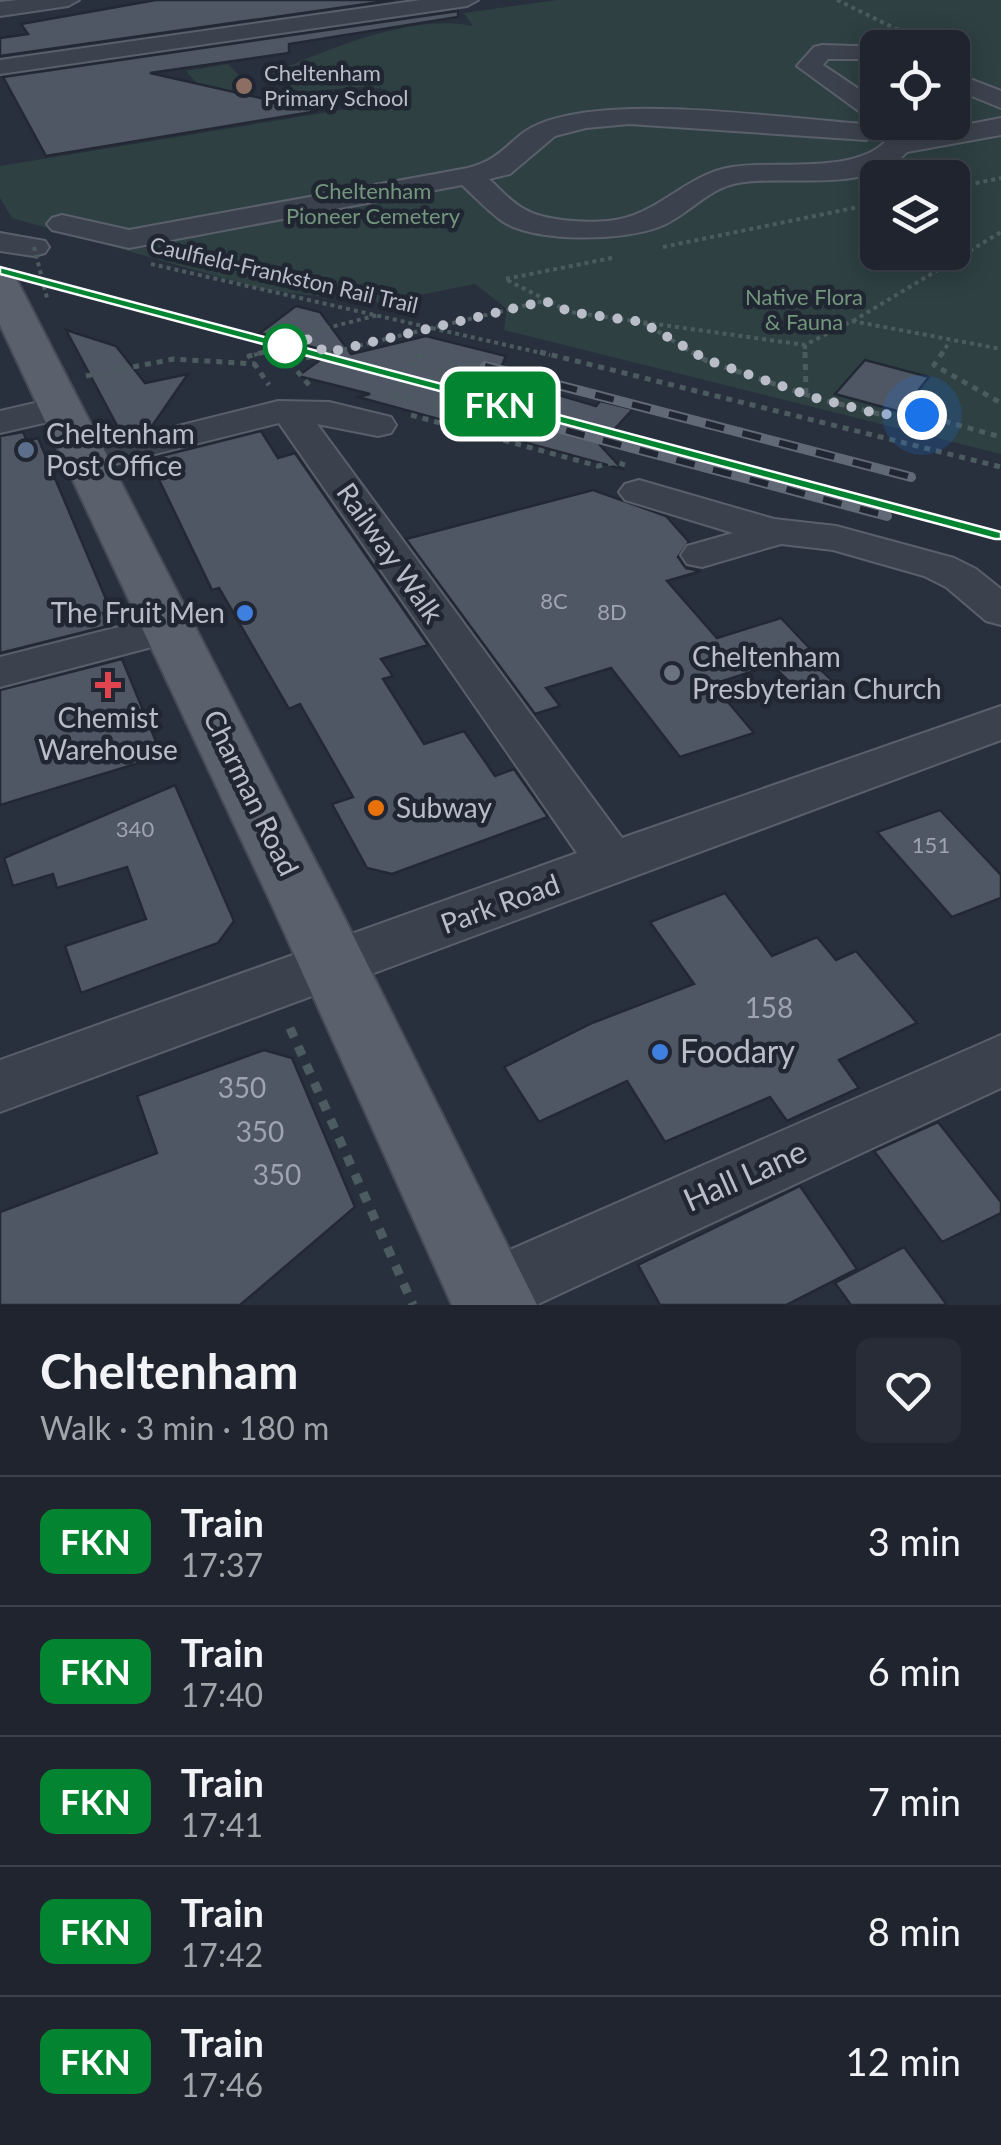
<!DOCTYPE html>
<meta charset="utf-8">
<style>
:root{--surface:#1f242e;--page:#272c36;--text:#f1f3f6;--muted:#a1a4aa;--line:#3c414a}
body{margin:0;font-family:Lato,sans-serif;background:var(--page);color:var(--text);height:100vh;display:flex;flex-direction:column;font-size:38px;white-space:nowrap}
*{box-sizing:border-box;margin:0}
p{font-size:32px;color:var(--muted)}
.icon{flex:none;width:55px;height:55px;fill:none;stroke:currentColor;stroke-width:2;stroke-linecap:round;stroke-linejoin:round}
.map{position:relative;height:1305px;overflow:hidden}
.sheet{display:flex;flex-direction:column;background:var(--surface);flex:1}
.sheet>*{flex:none}
.badge{padding:0 20px;border-radius:15px;font-size:35px;line-height:65px}
.buttons{position:absolute;left:860px;top:30px;display:grid;gap:20px}
.buttons a{display:grid;place-items:center;width:110px;height:110px;border-radius:15px;background:var(--surface);box-shadow:0 5px 25px #0003,0 0 0 2px var(--line);font-size:50px}
.you{position:absolute;width:50px;height:50px;margin:-25px;border:8px solid #fff;border-radius:50%;background:#1a73e8;box-shadow:0 0 0 15px #1a73e833}
.map>.badge{position:absolute;translate:-50% -50%;box-shadow:0 0 0 5px #fff}
.round{display:grid;place-items:center;flex:none;width:105px;height:105px;border-radius:15px;background:var(--page)}
.overview{display:flex;align-items:center;justify-content:space-between;height:170px;padding:0 40px}
h1{font-size:48px;font-weight:700;line-height:75px}
ul{padding:0;list-style:none}
li{display:flex;align-items:center;gap:30px;height:130px;padding:0 40px;border-top:2px solid var(--line)}
li div{flex:1}
li b{display:block;font-size:38px}
li em{font-style:normal}
li .badge{min-width:110px;font-weight:700;text-align:center}
.map>svg:first-child{display:block}
.green{fill:#2e4042;fill-rule:evenodd}
.building{fill:#4f5765;stroke:#232934;stroke-width:2.5}
.lines{fill:none;stroke-linecap:round;stroke-linejoin:round}
.minor-casing{stroke:#5a606b;stroke-width:4}
.major-casing{stroke:#454b56;stroke-width:4}
.path-far2{stroke:#4c5b5f;stroke-width:4;stroke-dasharray:4 4;stroke-linecap:butt}
.path-far1{stroke:#4c5b5f;stroke-width:5;stroke-dasharray:6 6;stroke-linecap:butt}
.path{stroke:#4c5b5f;stroke-width:9;stroke-dasharray:10 10;stroke-linecap:butt}
.minor{fill:#3c424d;fill-rule:evenodd}
.major{fill:#5a616d;fill-rule:evenodd}
.rail-casing{stroke:#616876;stroke-width:10}
.rail{stroke:#212732;stroke-width:6;stroke-dasharray:19;stroke-linecap:butt}
.path-bridge{stroke:#4c5b5f;stroke-width:4;stroke-dasharray:4 4;stroke-linecap:butt}
.line{fill:#028430;stroke:#fff;stroke-width:2.5}
.walk{stroke:#b8bdc8;stroke-width:10;stroke-dasharray:0 18}
.education-dot{fill:#8d6e63;stroke:#212732;stroke-width:4}
.stop-dot{fill:#fff;stroke:#028430;stroke-width:5}
.service-dot{fill:#5c6f8a;stroke:#212732;stroke-width:4}
.shop-dot{fill:#3f7fe0;stroke:#212732;stroke-width:4}
.worship-dot{fill:#6b7280;stroke:#212732;stroke-width:4}
.health-dot{fill:#e0444e;stroke:#212732;stroke-width:4}
.food-dot{fill:#e8710a;stroke:#212732;stroke-width:4}
.labels{text-anchor:middle;stroke-width:9;stroke-linejoin:round;paint-order:stroke}
.far-poi-label{font-size:22px;fill:#b8bdc8;stroke:#212732;text-anchor:start}
.far-park-label{font-size:22px;fill:#73967d;stroke:#212732}
.far-street-label{font-size:22px;fill:#b8bdc8;stroke:#212732}
.number-label{font-size:22px;fill:#9ea4af}
.poi-label{font-size:28px;fill:#b8bdc8;stroke:#212732;text-anchor:start}
.street-label{font-size:28px;fill:#b8bdc8;stroke:#212732}
.near-number-label{font-size:28px;fill:#9ea4af}
.near-poi-label{font-size:32px;fill:#b8bdc8;stroke:#212732;text-anchor:start}
.near-street-label{font-size:32px;fill:#b8bdc8;stroke:#212732}
</style>
<div class="map">
<svg width="1001" height="1305" viewBox="0 0 1001 1305">
<rect width="100%" height="100%" fill="#29303d"/>
<g class="green">
<path d="M557 0H1001V454L504 330 507 309 475 284 379 303 265 290 12 218 0 198V166L390 102 386 89 362 87 298 92 273 73C328 49 413 13 473 26L464 13ZM878 48H952V122H878ZM878 178H952V252H878Z"/>
<path d="M228 64 255 92 211 99 186 71Z"/>
</g>
<g class="building">
<path d="M156 0H394L0 56V38L28 34 21 24Z"/>
<path d="M458 11V17L289 44V53L150 73 318 111 46 156 3 77Z"/>
<path d="M296 306 320 312 351 354 426 336 506 356 497 377 596 406 600 401 633 409 600 445 622 469 358 397 370 394 298 376 331 352 260 333Z"/>
<path d="M66 330 116 346 145 383 188 374 150 429 121 433Z"/>
<path d="M865 360 929 377 901 412 835 394Z"/>
<path d="M261 431 278 458 295 453 428 645 381 659 393 676 383 679 424 744 464 731 495 776 514 769 548 817 392 874 367 868 332 804 353 797 300 704 289 709 219 588 212 590 149 459Z"/>
<path d="M23 432 27 441 38 438 111 611 103 613 108 626 0 653V436Z"/>
<path d="M593 490 666 516 689 542 678 557 686 568 701 571 667 581 717 638 781 618 817 656 809 659 836 684 803 695 772 665 713 684 754 733 680 757 611 668 546 688 560 706 535 714 406 539Z"/>
<path d="M122 659 162 756 0 805V690Z"/>
<path d="M175 785 234 921 218 943 81 993 65 946 146 919 127 867 57 888 53 874 13 886 4 858Z"/>
<path d="M940 810 1001 875V898L952 917 877 832Z"/>
<path d="M725 893 772 956 817 937 836 960 856 951 917 1023 839 1060 859 1088 787 1121 770 1097 665 1142 627 1081 539 1122 504 1067 592 1023 694 984 650 922Z"/>
<path d="M264 1050 292 1058 355 1207 240 1305H0V1212L157 1153 137 1096Z"/>
<path d="M938 1122 1001 1202V1213L942 1242 874 1151Z"/>
<path d="M800 1186 857 1269 786 1305H660L638 1265Z"/>
<path d="M904 1247 947 1305H851L835 1283Z"/>
</g>
<g class="lines">
<defs>
<g id="minor">
<path d="M18 0H79L68 6 0 16V2Z"/>
<path d="M421 0H478L467 6 0 74V60Z"/>
<path d="M822 45 886 47 878 48V59H828L823 65 878 102V122H902L866 140 629 124 586 128 555 136 510 174 489 179C500 189 511 202 524 209 544 221 584 223 607 221 656 218 685 174 732 167 777 160 855 175 887 140L1001 118V135L907 152C868 195 790 174 738 183 706 189 688 216 659 227 623 241 535 243 502 221 488 211 475 197 462 185L129 248 52 230 47 224 52 218 62 215 129 230 468 168C506 158 511 135 539 124 615 93 777 118 863 124L871 120 797 66 814 47Z"/>
<path d="M952 72 1001 91V108L952 88Z"/>
<path d="M0 233 45 241 49 247 45 253 34 256 0 251Z"/>
<path d="M61 397 74 400 79 408 74 416 0 433V411Z"/>
<path d="M278 401 329 402 391 417 396 425 391 433 378 436 317 424 622 838 1001 706V740L0 1112V1060L577 853 279 423 87 471 74 468 68 460 74 452Z"/>
<path d="M639 480 774 519 836 526 954 558 976 569 1001 589V625L986 621 946 587 924 576 833 550 781 544 702 567 687 564 681 555 687 546 733 533 625 500 619 492 625 484Z"/>
<path d="M170 614 186 618 192 628 186 638 0 687V657Z"/>
<path d="M1001 1035V1088L536 1305H459L454 1293 464 1270Z"/>
</g>
<path id="major" d="M0 272 14 276 19 284 337 903 537 1305H452L271 903 0 325Z"/>
</defs>
<use href="#minor" class="minor-casing"/>
<use href="#major" class="major-casing"/>
<g class="path-far2">
<path d="M837 0 935 48"/>
<path d="M952 188 1001 178"/>
<path d="M663 247 878 203"/>
<path d="M612 258 505 279 570 312 805 345 852 321 1001 349"/>
<path d="M151 264 550 355"/>
<path d="M853 321 1001 232"/>
<path d="M644 323 696 355"/>
<path d="M805 345V355"/>
<path d="M254 355 308 340"/>
<path d="M320 355 544 301"/>
<path d="M330 355 304 334 378 315"/>
<path d="M941 355 950 341"/>
</g>
<g class="path-far1">
<path d="M264 352 249 356 269 385"/>
<path d="M324 352 450 389"/>
<path d="M540 352 1001 467"/>
<path d="M692 352 707 361 816 398 879 414 922 415 1001 437"/>
<path d="M805 352 806 395"/>
<path d="M943 352 934 365 1001 403"/>
<path d="M400 373 423 353"/>
<path d="M86 376 174 359 255 364"/>
<path d="M429 381 451 361"/>
<path d="M309 385 289 362 331 352"/>
<path d="M392 395 430 363"/>
<path d="M393 396 405 399 412 393"/>
<path d="M431 405 468 372 546 394"/>
<path d="M432 406 512 427 518 421"/>
<path d="M533 408 554 387"/>
<path d="M411 415 598 466 616 462 625 465"/>
</g>
<path class="path" d="M290 1028 413 1305"/>
<use href="#minor" class="minor"/>
<use href="#major" class="major"/>
<defs>
<g id="rail">
<path d="M485 366 911 477"/>
<path d="M456 401 887 516"/>
</g>
</defs>
<use href="#rail" class="rail-casing"/>
<use href="#rail" class="rail"/>
<path class="path-bridge" d="M34 247 47 298"/>
</g>
<path class="line" d="M0 267 1001 532V539H995L0 274Z"/>
<g class="lines">
<path class="walk" d="M285 346 279 348 309 339 326 353 545 301 570 312 642 322 707 360 816 398 879 414 922 415"/>
</g>
<circle class="education-dot" cx="244" cy="86" r="10"/>
<circle class="stop-dot" cx="285" cy="346" r="20"/>
<circle class="service-dot" cx="26" cy="450" r="10"/>
<g class="shop-dot">
<circle cx="245" cy="613" r="10"/>
<circle cx="660" cy="1052" r="10"/>
</g>
<circle class="worship-dot" cx="672" cy="673" r="10"/>
<path class="health-dot" d="M103 670h10v10h10v10h-10v10h-10v-10h-10v-10h10z"/>
<circle class="food-dot" cx="376" cy="808" r="10"/>
<g class="labels">
<g class="far-poi-label">
<text x="264" y="81">Cheltenham<tspan x="264" dy="25">Primary School</tspan></text>
</g>
<g class="far-park-label">
<text x="373" y="199">Cheltenham<tspan x="373" dy="25">Pioneer Cemetery</tspan></text>
<text x="804" y="305">Native Flora<tspan x="804" dy="25">&amp; Fauna</tspan></text>
</g>
<g class="far-street-label">
<text transform="translate(284 275) rotate(13)" y="8">Caulfield-Frankston Rail Trail</text>
</g>
<g class="number-label">
<text x="554" y="609">8C</text>
<text x="612" y="620">8D</text>
<text x="135" y="837">340</text>
<text x="931" y="853">151</text>
</g>
<g class="poi-label">
<text x="46" y="444">Cheltenham<tspan x="46" dy="32">Post Office</tspan></text>
<text x="225" y="623" text-anchor="end">The Fruit Men</text>
<text x="692" y="667">Cheltenham<tspan x="692" dy="32">Presbyterian Church</tspan></text>
<text x="108" y="728" text-anchor="middle">Chemist<tspan x="108" dy="32">Warehouse</tspan></text>
<text x="396" y="818">Subway</text>
</g>
<g class="street-label">
<text transform="translate(390 553) rotate(55)" y="10">Railway Walk</text>
<text transform="translate(251 793) rotate(64)" y="10">Charman Road</text>
<text transform="translate(500 904) rotate(-20)" y="10">Park Road</text>
</g>
<g class="near-number-label">
<text x="769" y="1018">158</text>
<text x="242" y="1098">350</text>
<text x="260" y="1142">350</text>
<text x="277" y="1185">350</text>
</g>
<g class="near-poi-label">
<text x="680" y="1063">Foodary</text>
</g>
<g class="near-street-label">
<text transform="translate(745 1176) rotate(-24)" y="11">Hall Lane</text>
</g>
</g>
</svg>
<div class="buttons">
<a><svg class="icon" aria-label="locate" viewBox="0 0 24 24"><circle cx="12" cy="12" r="6"/><path d="M12 2v4M12 18v4M2 12h4M18 12h4"/></svg></a>
<a><svg class="icon" aria-label="layers" viewBox="0 0 24 24"><path d="M12 4l9 5-9 5-9-5zM3 14l9 5 9-5"/></svg></a>
</div>
<div class="you" style="left:922px;top:415px"></div>
<b class="badge" style="left:500px;top:404px;background:#028430;color:#fff">FKN</b>
</div>
<section class="sheet">
<div class="overview"><div><h1>Cheltenham</h1><p>Walk · 3 min · 180 m</p></div><a class="round"><svg class="icon" aria-label="heart" viewBox="0 0 24 24"><path d="M12 20l-8-8c-3-5 5-10 8-4 3-6 11-1 8 4z"/></svg></a></div>
<ul>
<li><span class="badge" style="background:#028430;color:#fff">FKN</span><div><b>Train</b><p>17:37</p></div><em>3 min</em></li>
<li><span class="badge" style="background:#028430;color:#fff">FKN</span><div><b>Train</b><p>17:40</p></div><em>6 min</em></li>
<li><span class="badge" style="background:#028430;color:#fff">FKN</span><div><b>Train</b><p>17:41</p></div><em>7 min</em></li>
<li><span class="badge" style="background:#028430;color:#fff">FKN</span><div><b>Train</b><p>17:42</p></div><em>8 min</em></li>
<li><span class="badge" style="background:#028430;color:#fff">FKN</span><div><b>Train</b><p>17:46</p></div><em>12 min</em></li>
</ul>
</section>
